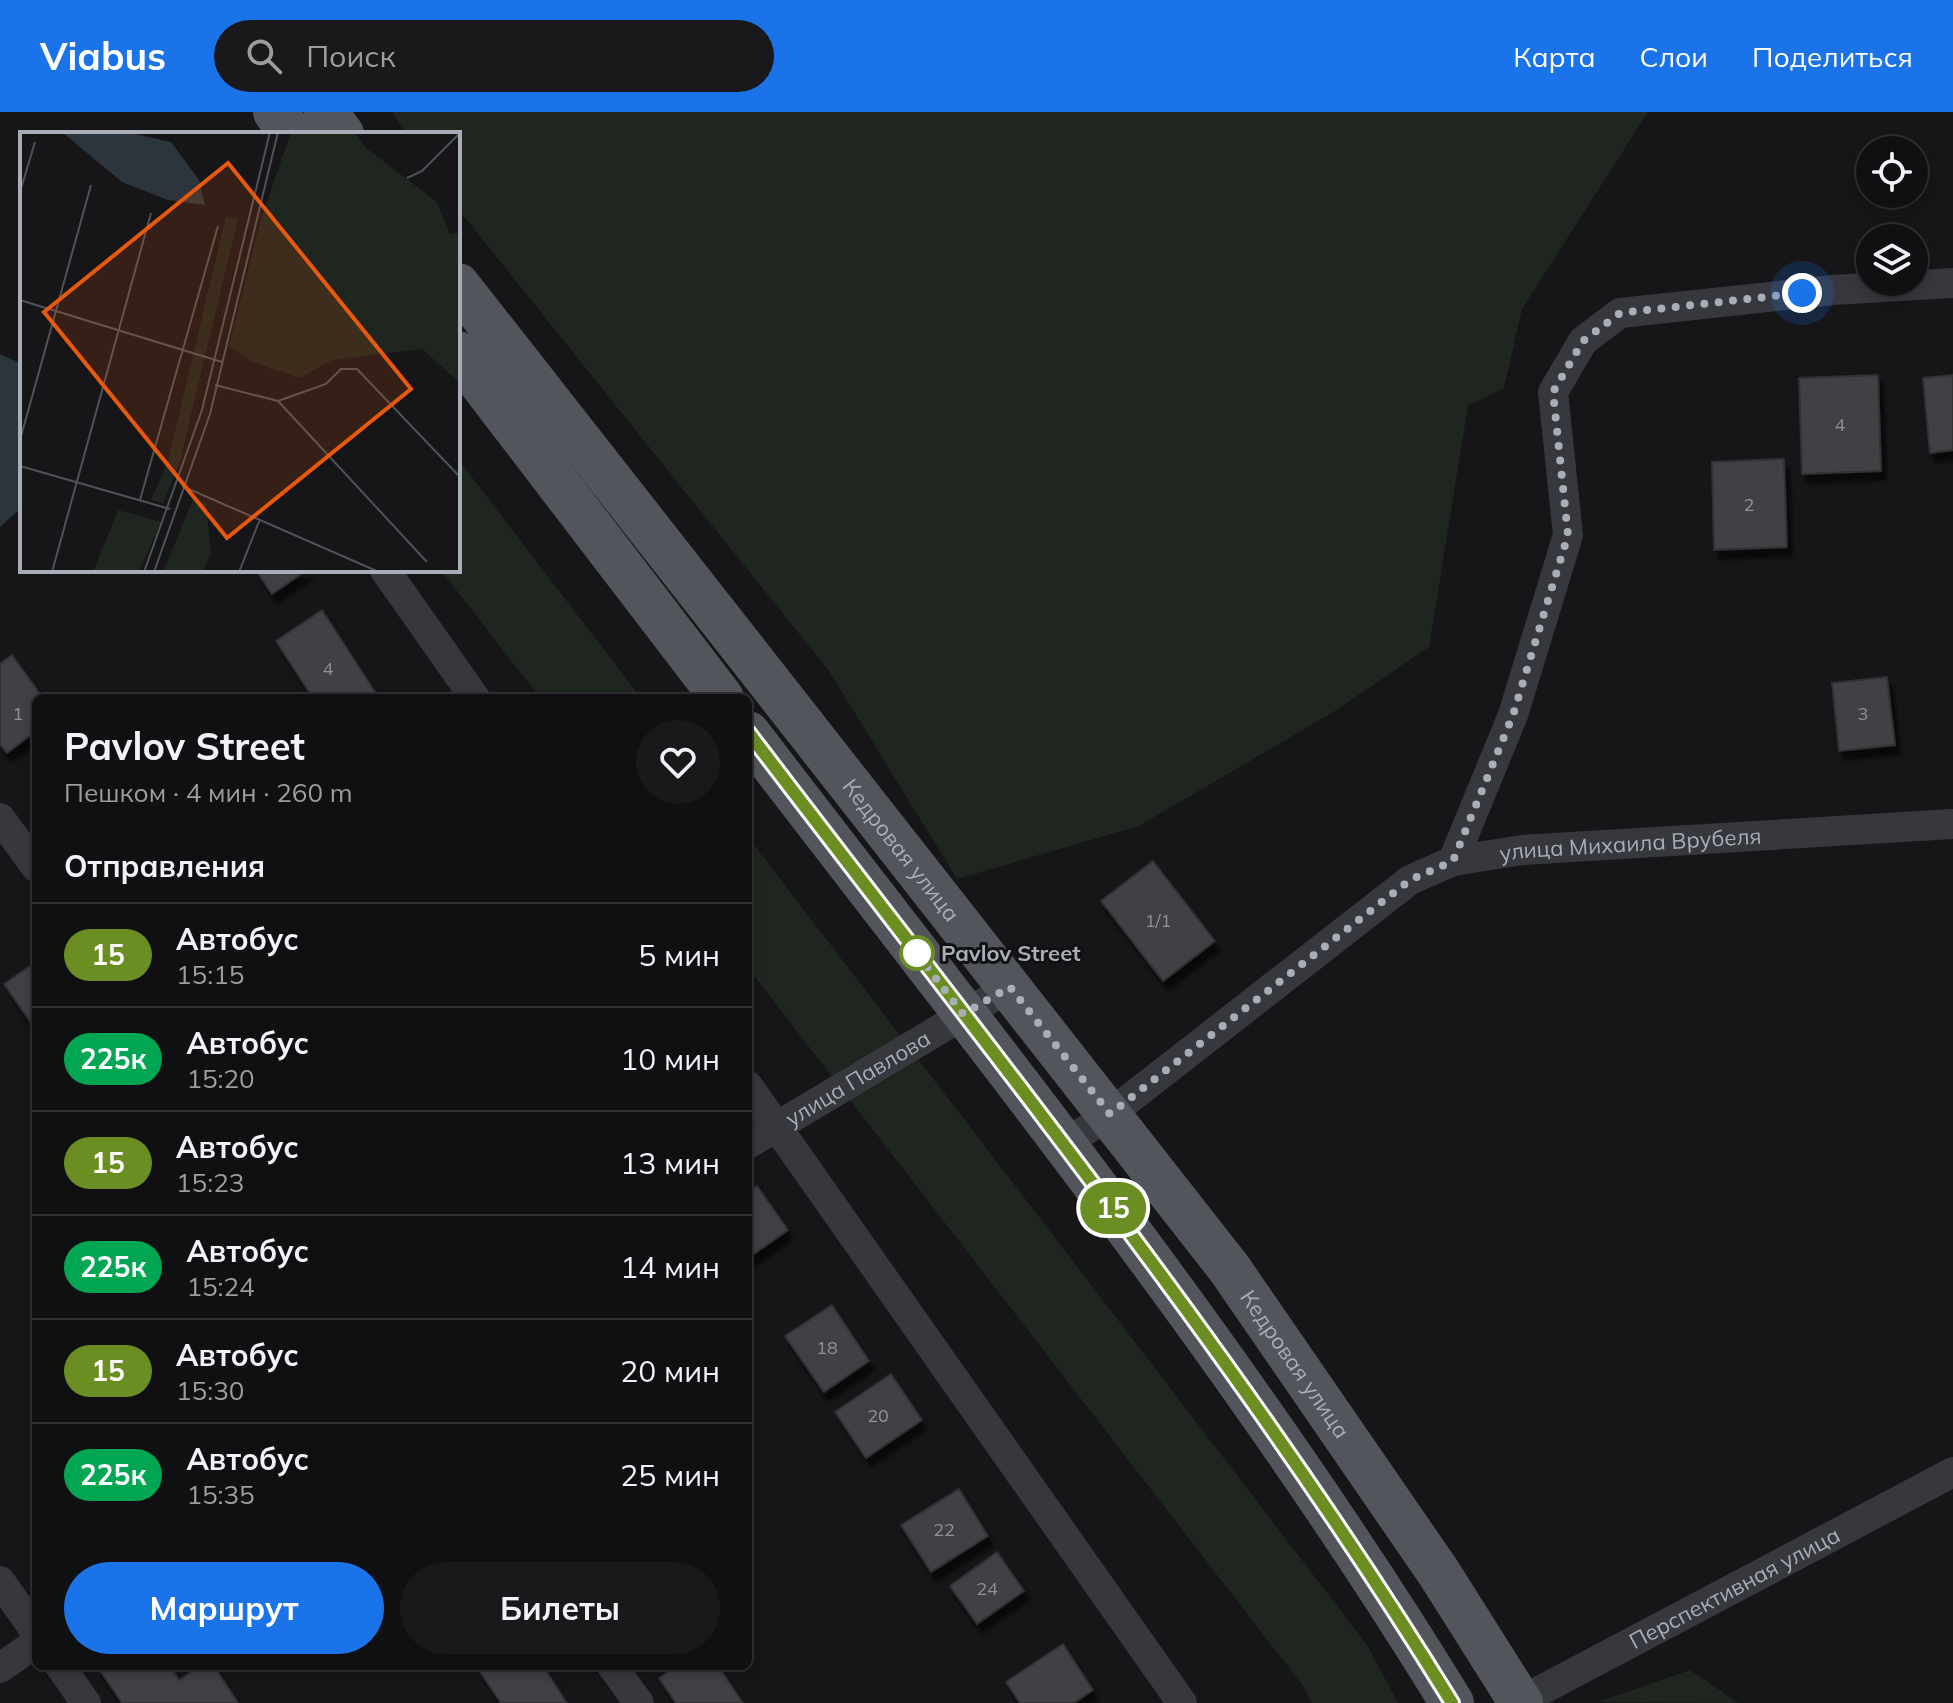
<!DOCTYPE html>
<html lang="ru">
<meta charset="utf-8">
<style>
:root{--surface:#101012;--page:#19191b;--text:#f1f3f6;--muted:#9c9d9f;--line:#303032;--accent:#1a73e8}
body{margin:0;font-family:Mulish,sans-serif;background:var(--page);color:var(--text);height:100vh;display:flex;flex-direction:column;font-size:30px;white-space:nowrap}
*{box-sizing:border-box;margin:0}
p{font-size:26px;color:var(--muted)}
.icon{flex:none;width:44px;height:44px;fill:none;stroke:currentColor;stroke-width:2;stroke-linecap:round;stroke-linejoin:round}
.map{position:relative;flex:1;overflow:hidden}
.sheet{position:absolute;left:32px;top:582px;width:720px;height:976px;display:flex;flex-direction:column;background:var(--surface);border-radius:12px;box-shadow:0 4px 12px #0003,0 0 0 2px var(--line)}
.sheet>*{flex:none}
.badge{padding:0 16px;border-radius:26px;font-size:28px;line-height:52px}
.buttons{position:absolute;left:1856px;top:24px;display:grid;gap:16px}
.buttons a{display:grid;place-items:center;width:72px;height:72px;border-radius:50%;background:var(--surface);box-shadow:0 4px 12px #0003,0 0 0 2px var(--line);font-size:40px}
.you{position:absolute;width:40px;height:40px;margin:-20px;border:6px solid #fff;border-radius:50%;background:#1a73e8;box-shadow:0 0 0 12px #1a73e833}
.map>.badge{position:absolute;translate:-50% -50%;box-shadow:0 0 0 4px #fff}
h2{padding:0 32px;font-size:30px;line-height:72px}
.round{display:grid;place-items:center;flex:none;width:84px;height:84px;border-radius:42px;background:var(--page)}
.headline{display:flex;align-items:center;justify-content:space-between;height:136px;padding:0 32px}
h1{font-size:38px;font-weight:700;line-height:60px}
.button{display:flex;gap:16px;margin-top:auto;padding:16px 32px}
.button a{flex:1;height:92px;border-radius:48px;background:var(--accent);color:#fff;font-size:32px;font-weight:700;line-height:92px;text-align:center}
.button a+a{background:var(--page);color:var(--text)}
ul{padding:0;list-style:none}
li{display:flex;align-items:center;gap:24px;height:104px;padding:0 32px;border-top:2px solid var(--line)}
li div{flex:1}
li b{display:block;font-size:30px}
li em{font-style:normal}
li .badge{min-width:88px;font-weight:700;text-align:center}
header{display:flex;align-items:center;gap:48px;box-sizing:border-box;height:112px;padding:0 40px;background:var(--accent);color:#fff}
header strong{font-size:38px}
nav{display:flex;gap:44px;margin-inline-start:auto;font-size:28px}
.search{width:560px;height:72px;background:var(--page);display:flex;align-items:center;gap:20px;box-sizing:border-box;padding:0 28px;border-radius:44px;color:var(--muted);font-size:30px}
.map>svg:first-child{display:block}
.green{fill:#1e261f}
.water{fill:#2c353c}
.building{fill:#404145;stroke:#303034;stroke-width:2;filter:url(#shadow)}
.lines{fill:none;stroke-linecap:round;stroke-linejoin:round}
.street{stroke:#37383d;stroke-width:30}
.primary{stroke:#53555c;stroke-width:44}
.line-casing{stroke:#fff;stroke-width:18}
.line{stroke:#6b8e23;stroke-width:12}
.walk{stroke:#a8adb8;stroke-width:8;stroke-dasharray:0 14.4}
.stop-dot{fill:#fff;stroke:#6b8e23;stroke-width:4}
.labels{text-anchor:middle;stroke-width:6;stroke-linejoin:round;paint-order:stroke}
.number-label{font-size:18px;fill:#8e929b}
.street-label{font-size:22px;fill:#a8adb8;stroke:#111113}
.stop-label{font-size:22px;font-weight:bold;fill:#a8adb8;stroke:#111113;text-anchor:start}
.inset-road{fill:none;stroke:#505258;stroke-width:2}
.view{fill:#e8590c;fill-opacity:0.15;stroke:#e8590c;stroke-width:4}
.inset-edge{fill:none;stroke:#a8adb8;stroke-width:4}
</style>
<header>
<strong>Viabus</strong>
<div class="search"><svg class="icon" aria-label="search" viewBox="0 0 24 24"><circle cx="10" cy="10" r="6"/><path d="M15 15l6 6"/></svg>Поиск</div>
<nav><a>Карта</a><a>Слои</a><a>Поделиться</a></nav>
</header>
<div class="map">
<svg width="1953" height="1591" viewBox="0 0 1953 1591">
<defs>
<filter id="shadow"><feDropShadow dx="5" dy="9" stdDeviation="2" flood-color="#0009"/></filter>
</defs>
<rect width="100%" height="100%" fill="#161618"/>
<g class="green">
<path d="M392 0H1648L1522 197 1504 276 1468 294 1429 535 1335 599 1139 714 957 767 829 559 458 97V22H406Z"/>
<path d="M458 347 641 586H540L441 458H458Z"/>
<path d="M748 725 1367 1533 1398 1591H1312L1303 1574 748 856Z"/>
<path d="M1690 1558 1738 1591 1598 1590Z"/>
</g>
<path class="water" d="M0 242 22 252V395L0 415Z"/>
<g class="building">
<path d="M1878 263 1881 359 1802 362 1799 266Z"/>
<path d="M1953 263V338L1930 341 1923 266Z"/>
<path d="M1784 347 1787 435 1714 438 1712 350Z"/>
<path d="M256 458H307L272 482Z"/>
<path d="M322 498 379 586H313L276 529Z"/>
<path d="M12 543 43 586H36V619L7 641 0 632V552Z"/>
<path d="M1887 565 1895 633 1839 639 1832 571Z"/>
<path d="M1153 749 1215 829 1163 869 1101 789Z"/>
<path d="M36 850V918L4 872Z"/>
<path d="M757 1074 788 1118 748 1146V1081Z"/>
<path d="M832 1193 869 1249 824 1280 785 1224Z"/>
<path d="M891 1262 922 1308 866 1346 835 1300Z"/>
<path d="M959 1377 988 1424 931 1460 901 1413Z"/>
<path d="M997 1440 1024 1479 977 1512 950 1474Z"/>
<path d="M1063 1532 1093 1578 1074 1591H1020L1006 1570Z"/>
<path d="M97 1554H170L179 1568 201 1554H214L238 1591H122Z"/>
<path d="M483 1554H543L567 1591H501L478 1557Z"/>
<path d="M677 1554H718L743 1591H676L659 1566Z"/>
</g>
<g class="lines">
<g class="street">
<path d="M385 458 475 586"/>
<path d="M0 706 36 755"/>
<path d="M1453 749 1513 603 1568 423 1553 280 1583 229 1620 201 1833 178 1953 171"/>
<path d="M748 974 1182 1591"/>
<path id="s1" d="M748 1032 1010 875"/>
<path id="s2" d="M1065 1032 1110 1002 1410 768 1453 749 1522 738 1953 712"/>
<path d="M0 1469 36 1520"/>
<path d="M60 1554 86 1591"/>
<path d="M612 1554 639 1591"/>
<path d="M0 1556 36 1531"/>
<path id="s3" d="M1517 1591 1953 1360"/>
</g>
<g class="primary">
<path d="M275 0 292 22"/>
<path d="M326 0 342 22"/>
<path id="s4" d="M458 173 1229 1156 1439 1461 1521 1591"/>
<path d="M458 241 722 586"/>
<path d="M748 621C991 938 1243 1250 1452 1591"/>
</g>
</g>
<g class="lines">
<defs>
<path id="line" d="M748 620C990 939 1243 1250 1452 1591"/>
</defs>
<use href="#line" class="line-casing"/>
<use href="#line" class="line"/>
<path class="walk" d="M917 841 909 831 963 902 1010 875 1110 1002 1410 768 1453 749 1513 603 1568 423 1553 280 1583 229 1620 201 1802 181"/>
</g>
<circle class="stop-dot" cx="917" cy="841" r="16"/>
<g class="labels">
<g class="number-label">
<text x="1840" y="319">4</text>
<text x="1749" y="399">2</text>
<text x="328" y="563">4</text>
<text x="18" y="608">1</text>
<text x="1863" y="608">3</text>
<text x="1158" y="815">1/1</text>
<text x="827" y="1242">18</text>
<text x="878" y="1310">20</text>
<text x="944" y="1424">22</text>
<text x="987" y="1483">24</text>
</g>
<g class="street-label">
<text dy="8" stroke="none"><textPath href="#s2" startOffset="660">улица Михаила Врубеля</textPath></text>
<text dy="8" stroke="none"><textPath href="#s4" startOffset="718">Кедровая улица</textPath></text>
<text dy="8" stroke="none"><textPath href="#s1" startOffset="128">улица Павлова</textPath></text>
<text dy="8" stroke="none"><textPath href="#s4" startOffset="1366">Кедровая улица</textPath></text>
<text dy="8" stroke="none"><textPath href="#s3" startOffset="246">Перспективная улица</textPath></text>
</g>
<g class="stop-label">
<text x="941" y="849">Pavlov Street</text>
</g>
</g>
<g transform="translate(20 20)">
<rect width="440" height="440" fill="#161618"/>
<path d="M271 0H334L346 16 417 70 430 102 440 101V251L402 217 312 228 280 246 232 230 209 214 241 87ZM206 84 218 87 159 333 143 371 131 368 148 329ZM174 365 186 372 191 420 183 440H143ZM98 378 141 390 119 440H73Z" fill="#1e261f"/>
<path d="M42 0H106L151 10 179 48 185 73 148 68 102 50Z" fill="#2c353c"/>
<path class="inset-road" d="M387 46 402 39 440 1M0 60 15 10M0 168 202 230M195 253 258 269 407 430M258 269 306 252 321 237H337L440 345M0 308 71 53M0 334 150 377M162 354 359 440M120 368 198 94M32 440 131 81M124 440 182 278 250 0M134 440 190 282 258 0M219 440 240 387"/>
<path class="view" d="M208 31 391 257 207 406 24 180Z"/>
<rect width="440" height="440" class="inset-edge"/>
</g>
</svg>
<div class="buttons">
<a><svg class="icon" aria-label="locate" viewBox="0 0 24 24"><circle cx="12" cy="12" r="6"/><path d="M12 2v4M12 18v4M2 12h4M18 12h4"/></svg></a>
<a><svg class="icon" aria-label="layers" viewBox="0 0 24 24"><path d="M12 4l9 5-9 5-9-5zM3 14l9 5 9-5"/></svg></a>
</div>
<div class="you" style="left:1802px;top:181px"></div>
<b class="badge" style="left:1113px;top:1096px;background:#6b8e23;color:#fff">15</b>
<section class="sheet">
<div class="headline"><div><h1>Pavlov Street</h1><p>Пешком · 4 мин · 260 m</p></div><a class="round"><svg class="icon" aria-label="heart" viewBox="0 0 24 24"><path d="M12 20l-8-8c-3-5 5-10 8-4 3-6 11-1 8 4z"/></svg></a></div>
<h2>Отправления</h2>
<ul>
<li><span class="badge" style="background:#6b8e23;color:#fff">15</span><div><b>Автобус</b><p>15:15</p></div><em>5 мин</em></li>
<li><span class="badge" style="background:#00a651;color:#fff">225к</span><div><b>Автобус</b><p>15:20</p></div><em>10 мин</em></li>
<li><span class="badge" style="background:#6b8e23;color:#fff">15</span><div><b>Автобус</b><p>15:23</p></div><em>13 мин</em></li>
<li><span class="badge" style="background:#00a651;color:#fff">225к</span><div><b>Автобус</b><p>15:24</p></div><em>14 мин</em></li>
<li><span class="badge" style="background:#6b8e23;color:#fff">15</span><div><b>Автобус</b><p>15:30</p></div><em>20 мин</em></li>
<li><span class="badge" style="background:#00a651;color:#fff">225к</span><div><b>Автобус</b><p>15:35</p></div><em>25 мин</em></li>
</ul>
<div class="button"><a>Маршрут</a><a>Билеты</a></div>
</section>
</div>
